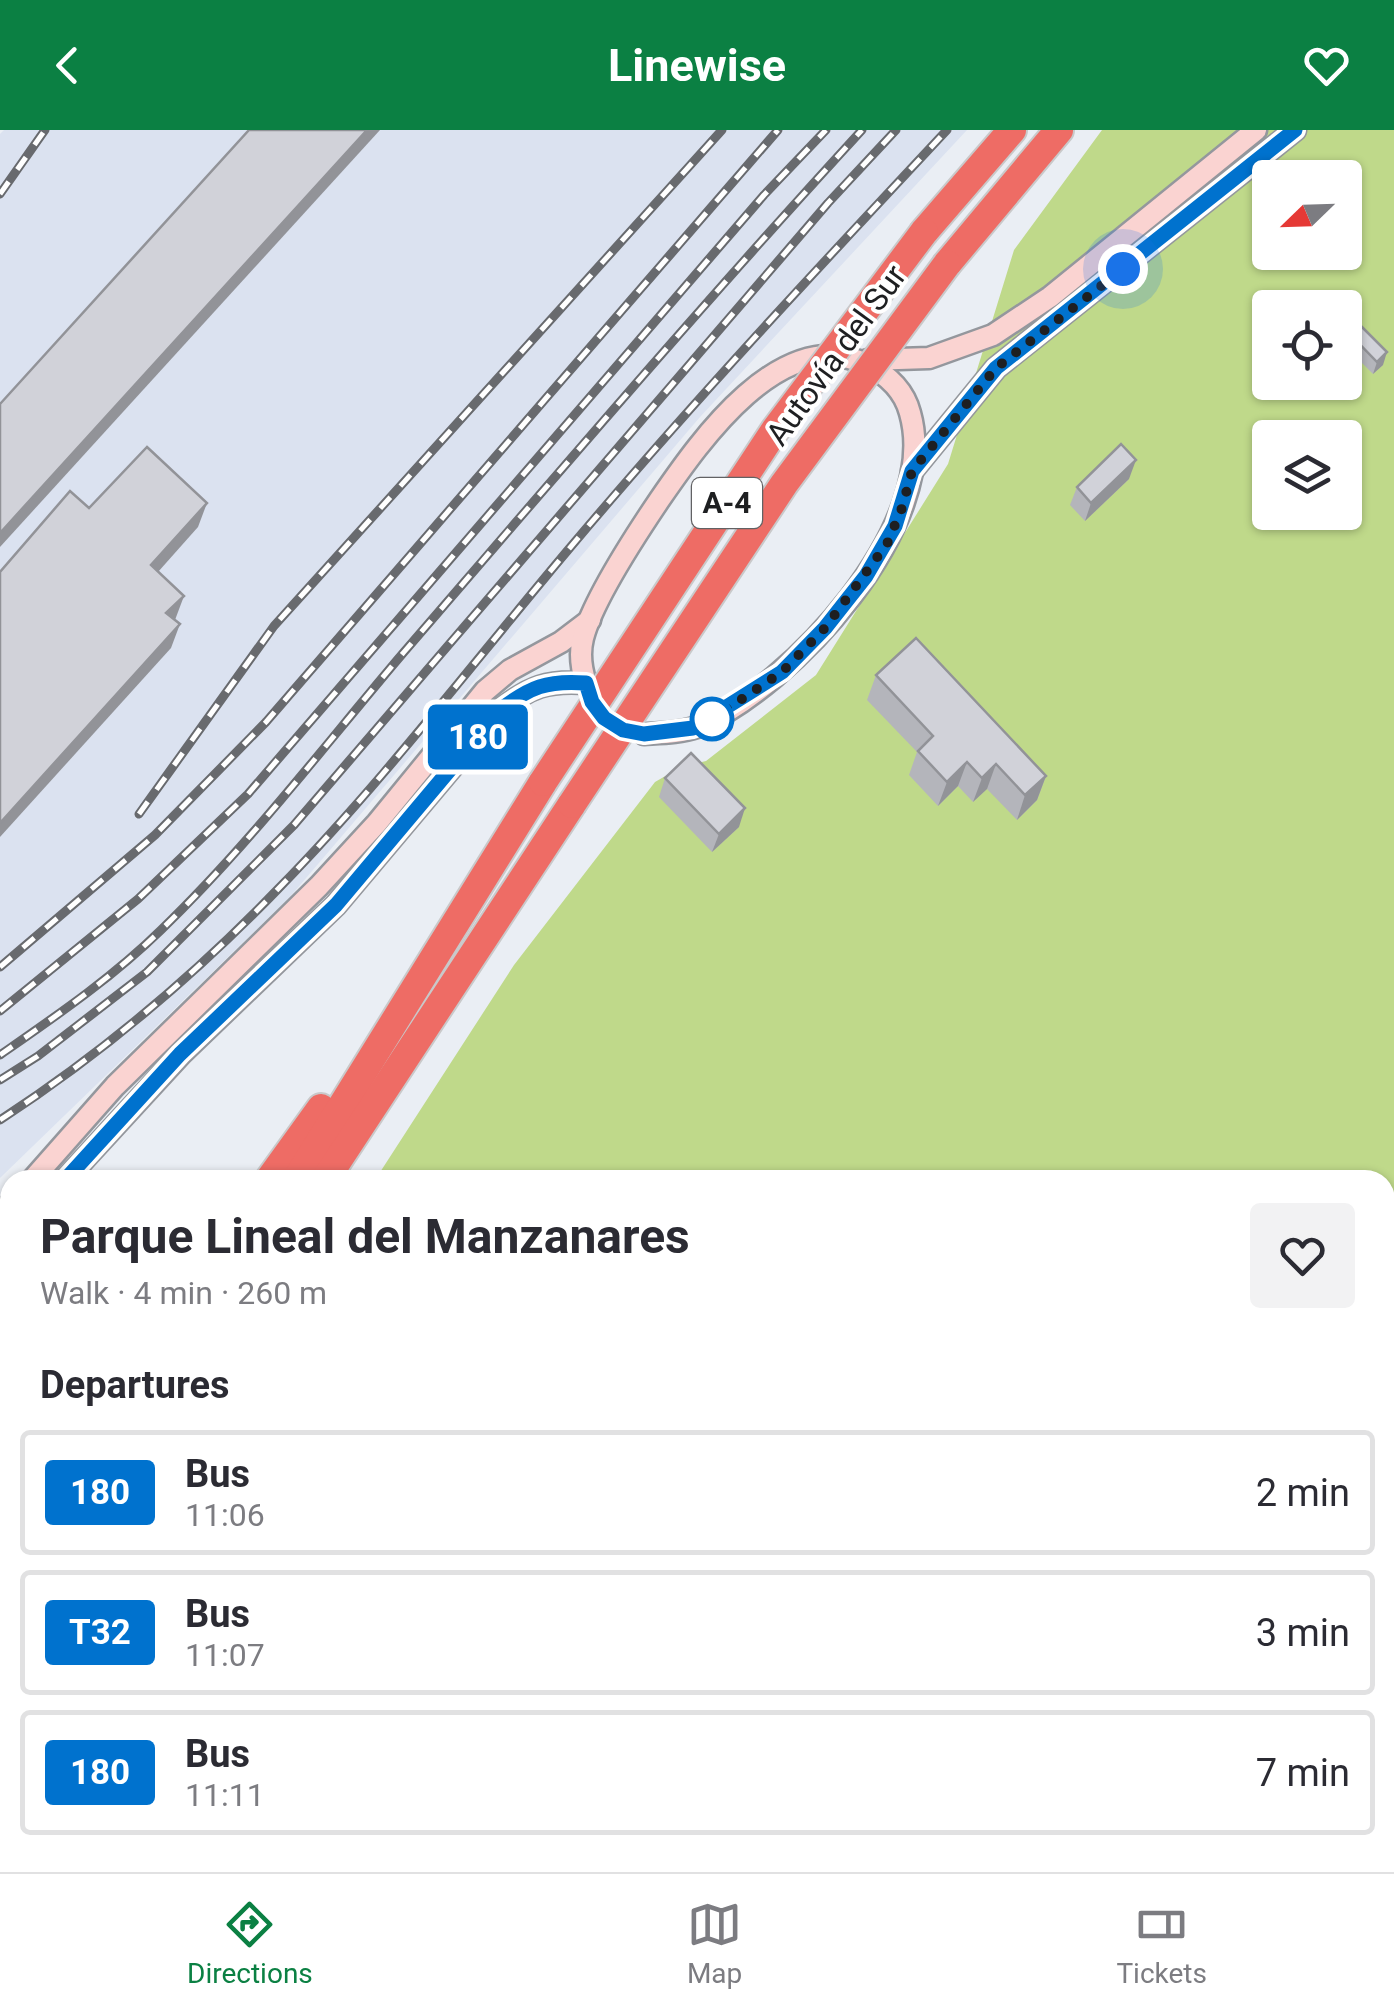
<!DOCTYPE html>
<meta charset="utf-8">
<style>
:root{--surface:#fff;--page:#f2f2f3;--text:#2b2b33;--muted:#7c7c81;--line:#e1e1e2;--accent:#0b8043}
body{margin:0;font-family:Roboto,sans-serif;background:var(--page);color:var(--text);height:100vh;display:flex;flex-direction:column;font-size:38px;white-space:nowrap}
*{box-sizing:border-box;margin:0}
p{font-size:32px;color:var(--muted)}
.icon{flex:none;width:55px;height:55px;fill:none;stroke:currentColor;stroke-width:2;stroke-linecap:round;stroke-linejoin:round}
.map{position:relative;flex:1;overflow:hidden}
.sheet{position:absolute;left:0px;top:1040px;width:1395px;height:702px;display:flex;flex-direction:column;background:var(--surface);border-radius:30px 30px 0 0;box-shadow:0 2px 8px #0004}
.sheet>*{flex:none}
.badge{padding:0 20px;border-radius:8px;font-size:35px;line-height:65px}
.needle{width:65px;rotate:247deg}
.fabs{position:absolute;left:1252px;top:30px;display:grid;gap:20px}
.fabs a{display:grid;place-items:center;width:110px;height:110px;border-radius:10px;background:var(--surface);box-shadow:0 2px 8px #0004;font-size:50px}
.you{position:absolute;width:50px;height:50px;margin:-25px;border:8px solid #fff;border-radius:50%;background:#1a73e8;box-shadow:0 0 0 15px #1a73e833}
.map>.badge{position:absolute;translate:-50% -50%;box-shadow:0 0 0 5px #fff}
h2{padding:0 40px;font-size:38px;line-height:90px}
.round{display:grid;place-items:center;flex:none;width:105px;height:105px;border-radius:10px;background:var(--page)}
.head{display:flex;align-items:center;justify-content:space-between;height:170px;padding:0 40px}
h1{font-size:48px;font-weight:700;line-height:75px}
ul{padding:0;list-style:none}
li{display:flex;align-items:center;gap:30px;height:125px;margin:0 20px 15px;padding:0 20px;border:5px solid var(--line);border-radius:10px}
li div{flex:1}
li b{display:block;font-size:38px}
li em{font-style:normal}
li .badge{min-width:110px;font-weight:700;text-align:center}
header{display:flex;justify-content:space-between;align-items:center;height:130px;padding:0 40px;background:var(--accent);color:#fff;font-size:45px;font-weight:700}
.dock{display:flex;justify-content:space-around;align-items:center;height:140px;border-top:2px solid var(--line);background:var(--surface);font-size:28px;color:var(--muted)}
.dock a{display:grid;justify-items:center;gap:5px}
.dock .on{color:var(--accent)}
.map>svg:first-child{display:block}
.built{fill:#dbe2f0}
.green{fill:#bfd98a;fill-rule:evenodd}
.water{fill:#9bc5f8}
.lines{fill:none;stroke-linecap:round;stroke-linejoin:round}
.river{stroke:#9bc5f8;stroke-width:30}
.pedestrian-casing{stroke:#94979d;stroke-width:16}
.secondary-casing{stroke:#94979d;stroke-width:25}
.motorway-casing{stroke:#c9c9ca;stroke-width:32}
.pedestrian{stroke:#fff;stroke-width:11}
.secondary{stroke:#fad3d1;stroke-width:20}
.motorway{stroke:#ee6c65;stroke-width:28}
.rail-casing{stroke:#686a6e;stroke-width:9}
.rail{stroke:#fff;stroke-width:5;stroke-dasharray:15;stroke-linecap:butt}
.motorway-bridge-casing{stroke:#c9c9ca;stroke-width:32;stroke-linecap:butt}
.motorway-bridge{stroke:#ee6c65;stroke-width:28}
.wall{fill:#b4b5bb}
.shaded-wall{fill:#929398}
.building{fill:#d1d2d9;stroke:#929398;stroke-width:2.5}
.line-casing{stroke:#fff;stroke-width:22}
.line{stroke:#0072ce;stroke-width:15}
.walk{stroke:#1e1f21;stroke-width:10;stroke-dasharray:0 18}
.stop-dot{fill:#fff;stroke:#0072ce;stroke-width:5}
.labels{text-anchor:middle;stroke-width:8;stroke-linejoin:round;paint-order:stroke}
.shield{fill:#fff;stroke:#626264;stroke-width:2.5}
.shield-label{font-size:30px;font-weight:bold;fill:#1e1f21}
.street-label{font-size:32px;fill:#1e1f21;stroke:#fff}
</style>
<header><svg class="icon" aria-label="back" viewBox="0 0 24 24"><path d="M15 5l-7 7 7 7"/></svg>Linewise<svg class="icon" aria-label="heart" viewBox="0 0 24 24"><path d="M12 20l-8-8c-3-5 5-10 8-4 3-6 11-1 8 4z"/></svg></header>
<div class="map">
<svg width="1394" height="1742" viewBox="0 0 1394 1742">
<rect width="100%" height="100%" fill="#eaeef4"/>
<path class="built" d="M4 0H967L700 287 289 768 0 1048V4Z"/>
<path class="green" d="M1102 0H1394V1742H0V1614L10 1601V1732H1385V1050H375L514 835 655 652 681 637 706 631 816 545 948 334 1014 120ZM1270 48H1345V122H1270ZM1270 178H1345V252H1270ZM1270 308H1345V382H1270Z"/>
<path class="water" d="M788 1733V1732L940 1733 909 1742H738Z"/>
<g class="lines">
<path class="river" d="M924 1742 957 1732"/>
<defs>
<path id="pedestrian" d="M463 1738 474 1732"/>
<g id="secondary">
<path d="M868 230 929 228 993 205 1050 167 1256 0"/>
<path d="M912 341 996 238 1295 0"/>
<path d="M32 1050 115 956 319 756 377 693 485 561 510 540 561 512 590 490"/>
<path d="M65 1050 181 924 336 775 500 580C530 557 547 550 586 553 581 538 579 524 583 508 593 470 637 403 660 369 700 311 781 194 866 234 886 244 904 260 910 283 942 395 791 557 697 597 680 603 662 603 644 604"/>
<path d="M0 1084 10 1074"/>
<path d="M0 1117 10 1107"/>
</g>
<g id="motorway">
<path d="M924 102 1012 0"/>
<path d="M947 134 1059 0"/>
<path d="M269 1050 321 978"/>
<path d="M296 1050 543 652"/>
<path d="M325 1050 572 674"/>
<path d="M0 1450 10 1436"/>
<path d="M0 1488 10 1475"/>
<path d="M0 1526 10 1513"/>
<path d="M0 1569 10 1556"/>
</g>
</defs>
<use href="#pedestrian" class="pedestrian-casing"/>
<use href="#secondary" class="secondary-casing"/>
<use href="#motorway" class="motorway-casing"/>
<use href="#pedestrian" class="pedestrian"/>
<use href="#secondary" class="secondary"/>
<use href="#motorway" class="motorway"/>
<defs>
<g id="rail">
<path d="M0 64 45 0"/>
<path d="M139 684 274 496 722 0"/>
<path d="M0 837 155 705 266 592 778 0"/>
<path d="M0 881 138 769 248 664 764 65 826 0"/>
<path d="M0 925C56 886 112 848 161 800 250 714 324 616 404 522 555 347 706 170 862 0"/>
<path d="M0 950 38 926 147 842 294 695 828 73 896 0"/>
<path d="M0 990C101 924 194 846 278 759 382 653 472 534 568 420 689 276 818 138 947 0"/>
</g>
</defs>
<use href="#rail" class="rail-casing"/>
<use href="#rail" class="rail"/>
<defs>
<g id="motorway-bridge">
<path d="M543 652 775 300 924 102"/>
<path d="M572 674 784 354 947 134"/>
</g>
</defs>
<use href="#motorway-bridge" class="motorway-bridge-casing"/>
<use href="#motorway-bridge" class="motorway-bridge"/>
</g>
<g class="wall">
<path d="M1348 202 1383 235 1373 244 1345 216Z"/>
<path d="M1129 349 1085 391 1070 375 1077 357Z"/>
<path d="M876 545 1046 646 1037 670 1017 690 987 659 973 672 958 656 938 676 909 645 917 622 867 570Z"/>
<path d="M665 648 739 697 712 722 659 667Z"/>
</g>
<g class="shaded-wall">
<path d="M367 0H380L0 417V403Z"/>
<path d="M1387 222 1383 235 1373 244 1377 232Z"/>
<path d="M1136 330 1129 349 1085 391 1091 373Z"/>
<path d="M207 373 198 397 142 460 151 435Z"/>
<path d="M184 466 175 490 166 483Z"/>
<path d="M180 494 171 518 0 707V693Z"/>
<path d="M967 632 958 656 938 676 947 652Z"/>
<path d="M996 634 987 659 973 672 982 648Z"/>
<path d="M1046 646 1037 670 1017 690 1025 665Z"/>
<path d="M745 678 739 697 712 722 719 704Z"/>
</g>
<g class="building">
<path d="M249 0H367L0 403V274Z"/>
<path d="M1358 193 1387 222 1377 232 1348 202Z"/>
<path d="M1121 314 1136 330 1091 373 1077 357Z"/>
<path d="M147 317 207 373 151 435 184 466 166 483 180 494 0 693V442L70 361 89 378Z"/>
<path d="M916 508 1046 646 1025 665 996 634 982 648 967 632 947 652 918 621 933 606 876 545Z"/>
<path d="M691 623 745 678 719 704 665 648Z"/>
</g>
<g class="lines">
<defs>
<path id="line" d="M65 1050 180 924 336 775 500 580C530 557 547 550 586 553L592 572 604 588 623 600 644 604 693 598 782 542 825 498 866 446 895 396 912 341 996 238 1295 0"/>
</defs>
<use href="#line" class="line-casing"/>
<use href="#line" class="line"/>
<path class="walk" d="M712 589 782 542 825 498 887 414 902 378 912 341 996 238 1123 139"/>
</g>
<circle class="stop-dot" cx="712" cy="589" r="20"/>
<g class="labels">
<rect class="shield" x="692" y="348" width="70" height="50" rx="8"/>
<g class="shield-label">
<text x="727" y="383">A-4</text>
</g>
<g class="street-label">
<text transform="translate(836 225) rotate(-54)" y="11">Autovía del Sur</text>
</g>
</g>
</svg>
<div class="fabs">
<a><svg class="needle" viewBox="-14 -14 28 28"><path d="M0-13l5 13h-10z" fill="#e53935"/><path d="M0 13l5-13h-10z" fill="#7c7c81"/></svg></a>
<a><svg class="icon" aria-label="locate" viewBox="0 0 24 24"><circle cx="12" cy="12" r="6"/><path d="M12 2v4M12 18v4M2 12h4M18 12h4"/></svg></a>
<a><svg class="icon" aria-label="layers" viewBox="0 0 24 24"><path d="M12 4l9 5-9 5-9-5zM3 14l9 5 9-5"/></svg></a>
</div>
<div class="you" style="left:1123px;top:139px"></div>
<b class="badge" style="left:478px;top:607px;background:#0072ce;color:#fff">180</b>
<section class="sheet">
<div class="head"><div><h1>Parque Lineal del Manzanares</h1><p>Walk · 4 min · 260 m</p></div><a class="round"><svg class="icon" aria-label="heart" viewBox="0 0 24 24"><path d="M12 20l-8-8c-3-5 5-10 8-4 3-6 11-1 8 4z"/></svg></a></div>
<h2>Departures</h2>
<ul>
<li><span class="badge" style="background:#0072ce;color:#fff">180</span><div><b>Bus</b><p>11:06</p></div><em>2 min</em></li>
<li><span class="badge" style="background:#0072ce;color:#fff">T32</span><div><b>Bus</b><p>11:07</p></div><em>3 min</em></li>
<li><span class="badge" style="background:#0072ce;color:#fff">180</span><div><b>Bus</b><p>11:11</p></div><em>7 min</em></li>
</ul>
</section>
</div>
<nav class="dock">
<a class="on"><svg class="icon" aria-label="directions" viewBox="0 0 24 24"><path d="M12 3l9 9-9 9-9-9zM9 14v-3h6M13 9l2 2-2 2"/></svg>Directions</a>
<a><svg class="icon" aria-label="map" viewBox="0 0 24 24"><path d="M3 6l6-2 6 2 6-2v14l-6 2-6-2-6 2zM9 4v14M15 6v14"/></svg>Map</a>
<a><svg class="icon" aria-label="tickets" viewBox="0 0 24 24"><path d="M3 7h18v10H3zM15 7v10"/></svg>Tickets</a>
</nav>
